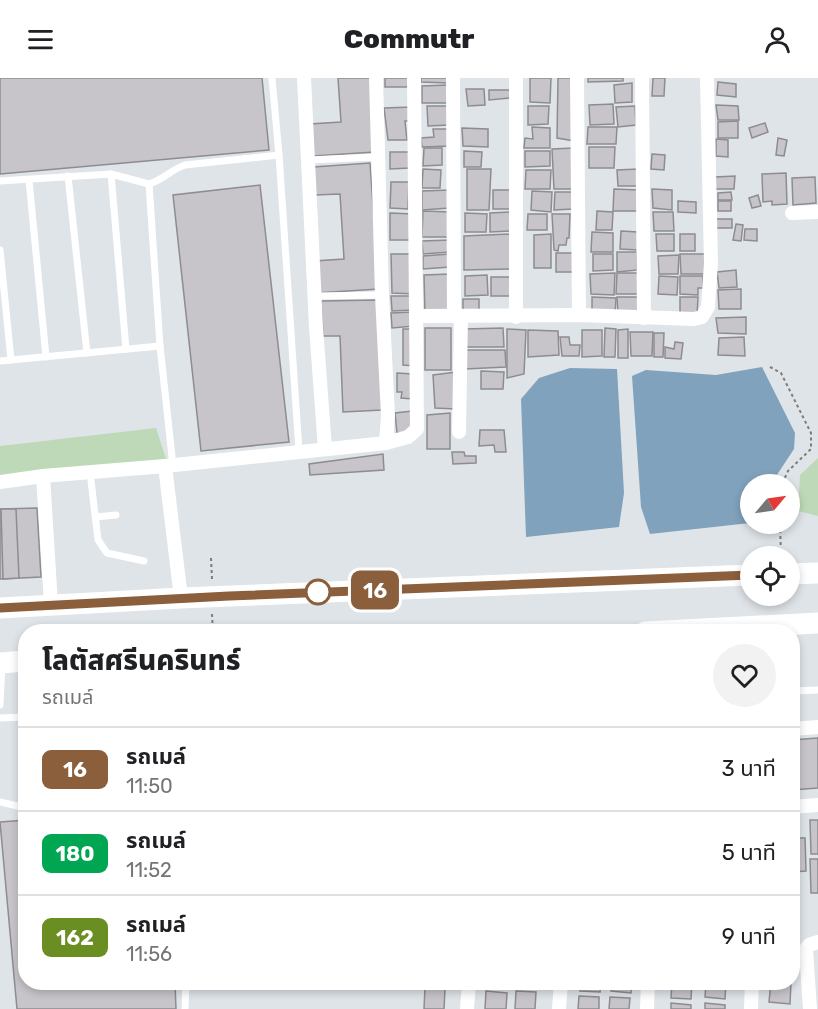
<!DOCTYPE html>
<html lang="th">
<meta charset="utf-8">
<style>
:root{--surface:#fff;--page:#f2f2f2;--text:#202124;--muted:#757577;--line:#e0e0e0}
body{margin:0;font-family:Rubik,"Noto Sans Thai",sans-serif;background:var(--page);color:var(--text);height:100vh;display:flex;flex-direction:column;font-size:22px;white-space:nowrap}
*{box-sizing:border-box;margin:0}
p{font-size:20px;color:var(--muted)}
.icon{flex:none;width:33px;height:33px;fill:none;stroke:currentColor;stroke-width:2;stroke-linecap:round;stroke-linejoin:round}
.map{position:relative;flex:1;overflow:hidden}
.sheet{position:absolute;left:18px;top:546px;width:782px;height:366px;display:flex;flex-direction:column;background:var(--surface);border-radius:24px;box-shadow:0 3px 9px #0003}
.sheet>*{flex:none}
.badge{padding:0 12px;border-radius:9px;font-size:21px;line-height:39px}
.needle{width:39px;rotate:61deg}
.tools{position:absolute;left:740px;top:396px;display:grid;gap:12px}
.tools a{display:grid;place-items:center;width:60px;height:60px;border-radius:50%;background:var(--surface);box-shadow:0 3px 9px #0003;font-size:30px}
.map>.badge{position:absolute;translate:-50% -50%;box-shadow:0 0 0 3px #fff}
.round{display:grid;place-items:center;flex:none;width:63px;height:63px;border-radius:32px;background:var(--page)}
.summary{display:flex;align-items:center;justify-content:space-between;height:102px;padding:0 24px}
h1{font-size:28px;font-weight:800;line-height:45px}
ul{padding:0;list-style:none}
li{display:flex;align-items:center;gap:18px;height:84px;padding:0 24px;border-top:2px solid var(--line)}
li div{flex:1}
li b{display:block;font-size:22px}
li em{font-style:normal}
li .badge{min-width:66px;font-weight:700;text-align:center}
header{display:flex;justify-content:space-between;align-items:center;height:78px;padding:0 24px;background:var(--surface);font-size:27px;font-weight:800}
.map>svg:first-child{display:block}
.green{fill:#bed9b8}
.water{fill:#81a2bc}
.building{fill:#c7c5ca;stroke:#8d8c91;stroke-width:1.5}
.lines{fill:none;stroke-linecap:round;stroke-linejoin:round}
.path{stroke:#797d7f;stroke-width:2;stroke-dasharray:3 3;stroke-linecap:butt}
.service{stroke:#fff;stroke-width:7}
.minor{stroke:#fff;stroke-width:14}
.primary{stroke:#fff;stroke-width:21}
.line-casing{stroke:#fff;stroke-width:14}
.line{stroke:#8b5e3c;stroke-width:9}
.stop-dot{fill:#fff;stroke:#8b5e3c;stroke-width:3}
</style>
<header><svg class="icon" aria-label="menu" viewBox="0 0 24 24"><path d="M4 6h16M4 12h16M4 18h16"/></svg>Commutr<svg class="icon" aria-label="person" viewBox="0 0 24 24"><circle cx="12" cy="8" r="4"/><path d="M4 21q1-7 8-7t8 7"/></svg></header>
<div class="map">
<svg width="818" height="931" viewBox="0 0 818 931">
<rect width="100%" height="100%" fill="#dfe4e8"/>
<g class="green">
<path d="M156 350 168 387 0 408V368Z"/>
<path d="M818 380V438L798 433 800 397Z"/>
</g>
<g class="water">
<path d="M762 289 795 355 794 371 771 406H750V445L650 456 641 429 632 298 646 292 716 297Z"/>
<path d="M570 290 617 291 624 415 619 449 526 459 521 321 539 300Z"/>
</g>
<g class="building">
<path d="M0 0H262L269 72 0 96Z"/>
<path d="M338 0H370L375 74 313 78 310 46 341 44Z"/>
<path d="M385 0H409L408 9H385Z"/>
<path d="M421 0H448V5L421 4Z"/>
<path d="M530 0H551L550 25 530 24Z"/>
<path d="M558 0H575V63L557 60Z"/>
<path d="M588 0H623V3L588 4Z"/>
<path d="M653 0H665L664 18H652Z"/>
<path d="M718 4 736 6V19L717 17Z"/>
<path d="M632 5V24L615 25 614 7Z"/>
<path d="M448 7V25H422V8Z"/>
<path d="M466 11H484L485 27 468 28Z"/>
<path d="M489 12H512L511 20 489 22Z"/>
<path d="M613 26 614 46 590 47 589 27Z"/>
<path d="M716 27 738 28 739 42H718Z"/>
<path d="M427 28H450V47L428 48Z"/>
<path d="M528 28H549L548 46 528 47Z"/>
<path d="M635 28 636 47 618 49 616 29Z"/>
<path d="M412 29V43H405L407 62H388L384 30Z"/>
<path d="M738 43V60H718V44Z"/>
<path d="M765 45 768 54 752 60 749 50Z"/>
<path d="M532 49 550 50V70H524L525 60 533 61Z"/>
<path d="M588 49H617L616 66H587Z"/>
<path d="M462 50 488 51V69L463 68Z"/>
<path d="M433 51H450V68L422 69 421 60 434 59Z"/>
<path d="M778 60 787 62 784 78 776 77Z"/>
<path d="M716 61 728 62V79L716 78Z"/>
<path d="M589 69H615L614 90H589Z"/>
<path d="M424 70H442V87L423 88Z"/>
<path d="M574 70 573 111H554L552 71Z"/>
<path d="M464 73 482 74 481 89H464Z"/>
<path d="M525 73H550V88L525 89Z"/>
<path d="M390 74H409L410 90 390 91Z"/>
<path d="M652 76 665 77 664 92 651 91Z"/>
<path d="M370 85 379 211 316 215 314 183 344 181 340 116 315 117 313 89Z"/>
<path d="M423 91 441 92 440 110H422Z"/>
<path d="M467 91H491L489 132H467Z"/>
<path d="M638 91 637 108H618L617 92Z"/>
<path d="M526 92H551L550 111H525Z"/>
<path d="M786 95 787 126 772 127V123L763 124 762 96Z"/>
<path d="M735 98 734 111H715V99Z"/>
<path d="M815 99 816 125 793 127 792 100Z"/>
<path d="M391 104H409L408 131 390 130Z"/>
<path d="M260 107 289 364 201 373 173 117Z"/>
<path d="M614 111 639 112 637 133H613Z"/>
<path d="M652 111 672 112V132L653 130Z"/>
<path d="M450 112V130L422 132V113Z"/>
<path d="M493 112H512L511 131H493Z"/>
<path d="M532 113 552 114 551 134 531 132Z"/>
<path d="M555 114H574L573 131 554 132Z"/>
<path d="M731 114 732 122H718V115Z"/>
<path d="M758 117 761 128 752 130 749 120Z"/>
<path d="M678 123 696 124V135L678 134Z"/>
<rect x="718" y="123" width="13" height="10"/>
<path d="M423 133 450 134 449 159H422Z"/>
<path d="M597 133 613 134 612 152H596Z"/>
<path d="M512 134V153L490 154V135Z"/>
<path d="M653 134H673L674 153H654Z"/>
<path d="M390 135 413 136 410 162H390Z"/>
<path d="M465 135 487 136 486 154H465Z"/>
<path d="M528 136H547V152H527Z"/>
<path d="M552 136H570L569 160H567L566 167H559L558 173 554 172Z"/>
<rect x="716" y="141" width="16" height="9"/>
<path d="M736 146 743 147 741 163 733 162Z"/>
<path d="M745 151H757V163L744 162Z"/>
<path d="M621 153 638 154V172L620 171Z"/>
<path d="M592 154 613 155V174H591Z"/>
<path d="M511 156V191L464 192V158Z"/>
<path d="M551 156V190H534V157Z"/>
<path d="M656 156H674V173H657Z"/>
<rect x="680" y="156" width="15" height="17"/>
<path d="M450 162V174L423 176 422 163Z"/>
<path d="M617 174H637V192L617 194Z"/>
<path d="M556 175H577L576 194H556Z"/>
<path d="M391 176H415V216L392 215Z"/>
<path d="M450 176V189L423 191V178Z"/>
<path d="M593 176H613V192L593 193Z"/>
<path d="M680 176H706V196H681Z"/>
<path d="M679 177 678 196H659L658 178Z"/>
<path d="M736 192 737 209 719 210 717 194Z"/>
<path d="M615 195 614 217 591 216 590 196Z"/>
<path d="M617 195H640L639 216H616Z"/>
<path d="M450 196 449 235H425L424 197Z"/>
<path d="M487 197 488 217 465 218V198Z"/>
<path d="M659 198 678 199 677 217 658 216Z"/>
<path d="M680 198H703V210H698V217L680 216Z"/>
<path d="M491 199H510L511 218H491Z"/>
<path d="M741 211V231H719L718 212Z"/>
<path d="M391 218H412L413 232 392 233Z"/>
<path d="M592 219 616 220 615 236 592 235Z"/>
<path d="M617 219H640V237L618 236Z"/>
<path d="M680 219H698L697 238 680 237Z"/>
<rect x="463" y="221" width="16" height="11"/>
<path d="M378 222 382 332 343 334 340 258H323L321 223Z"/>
<path d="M414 234V248L392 250 391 235Z"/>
<path d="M746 239V256L718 255 716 240Z"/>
<rect x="425" y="250" width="26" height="42"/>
<path d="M503 250 504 269H465L464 251Z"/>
<path d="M605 250 616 251 615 279H604Z"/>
<path d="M403 251H416V288L403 287Z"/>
<path d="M507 251 526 252 524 296 507 300Z"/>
<path d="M628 251V280H618V252Z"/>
<path d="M528 252 558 253 559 277 528 279Z"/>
<path d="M582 252H602V278L582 279Z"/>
<path d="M630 254H653L652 278H631Z"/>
<path d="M654 255H664L663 279H654Z"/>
<path d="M560 259H569L570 267H580L579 278H562Z"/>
<path d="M744 259 745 278 718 277 719 260Z"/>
<path d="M675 264 683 265 681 281 665 280V269L674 271Z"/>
<path d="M465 272H505L506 289 465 291Z"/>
<path d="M481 293 504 294 503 311H481Z"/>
<path d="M456 294V331L435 330 433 297Z"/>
<path d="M397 295 413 296V321L401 320 402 314H397Z"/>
<path d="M412 333 413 354 397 355 395 335Z"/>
<path d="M450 335V371H427V337Z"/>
<path d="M480 352H504L506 374H495L494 367 479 368Z"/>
<path d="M452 374H464L465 378H476V385L453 386Z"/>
<path d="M383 376 384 392 310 397 309 386Z"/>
<path d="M37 430 41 499 0 501V431Z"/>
<path d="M1 431H16L19 500 3 501Z"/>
<path d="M818 660V710L792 712V662Z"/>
<path d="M26 742V904H175L176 931H17L0 744Z"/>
<path d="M810 742H818V776H811Z"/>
<path d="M792 760H805L806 793 792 794Z"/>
<path d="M810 781H818V815H811Z"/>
<path d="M792 804 799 805 797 831H792Z"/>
<path d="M581 904H601L600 914 580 913Z"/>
<path d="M611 904H632L631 915 611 913Z"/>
<path d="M672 904H692L691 921 671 920Z"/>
<path d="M706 904H726L725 921 705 919Z"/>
<path d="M771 904H791L790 926 769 924Z"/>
<path d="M425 909 445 911 444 931H424Z"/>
<path d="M486 913 507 915 506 931H485Z"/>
<path d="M516 913 536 914 535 931H515Z"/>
<path d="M579 918 599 919V931H578Z"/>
<path d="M610 919 630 920 629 931H609Z"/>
<path d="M671 925 691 927V931H671Z"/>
<path d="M705 925 725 927V931H705Z"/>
</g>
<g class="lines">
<g class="path">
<path d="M770 289 781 295 811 355V371L788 393 782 406"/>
<path d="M780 446 781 478"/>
<path d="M211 480 212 501"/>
<path d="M212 536 213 554"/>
</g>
<g class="service">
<path d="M279 77 299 373"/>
<path d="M308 82 377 79"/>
<path d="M111 96 126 271"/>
<path d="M68 98 87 275"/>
<path d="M29 102 46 279"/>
<path d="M0 103 111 96 149 106"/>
<path d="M0 172 11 282"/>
<path d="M315 218 382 217"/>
<path d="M0 283 160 268"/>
<path d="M173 388 160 268 149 106C163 102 172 91 185 87L279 77 272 0"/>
<path d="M90 394 98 462 107 475 144 483"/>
<path d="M96 439 116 437"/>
<path d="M792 613 818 612"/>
<path d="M0 627 2 588"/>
<path d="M0 640 26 639"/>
<path d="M0 724 26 730"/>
<path d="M185 931 186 904"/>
</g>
<g class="minor">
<path d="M304 0 316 249 325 371"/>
<path d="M376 0 382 217 388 338 386 365"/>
<path d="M453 0 454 238"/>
<path d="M577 0 579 237"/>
<path d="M642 0 644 240"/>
<path d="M792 135 818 134"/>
<path d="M417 238 579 237 694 241 702 239 708 229 711 185 707 0"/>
<path d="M516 239V0"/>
<path d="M459 354 461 238"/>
<path d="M165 388 386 365 408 359 417 351 414 0"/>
<path d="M43 398 51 526"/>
<path d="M0 404 43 398 165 388 181 520"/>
<path d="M792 651 818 649"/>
<path d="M792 729 818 727"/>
<path d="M467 931 469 904"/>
<path d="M559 931 561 904"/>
<path d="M647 931 648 904"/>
<path d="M751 931 752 904"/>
<path d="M810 931 806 871 809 867 818 864"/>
</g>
<g class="primary">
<path d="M789 496 818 495"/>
<path d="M0 530 181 520 750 497"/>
<path d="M645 554 818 545"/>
<path d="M0 585 26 583"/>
</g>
</g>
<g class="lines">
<defs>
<path id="line" d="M0 530 229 518 750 497"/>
</defs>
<use href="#line" class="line-casing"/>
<use href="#line" class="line"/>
</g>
<circle class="stop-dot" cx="318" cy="514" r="12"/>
</svg>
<div class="tools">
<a><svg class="needle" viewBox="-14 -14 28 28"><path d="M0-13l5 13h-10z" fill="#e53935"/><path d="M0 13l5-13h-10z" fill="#757577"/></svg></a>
<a><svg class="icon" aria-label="locate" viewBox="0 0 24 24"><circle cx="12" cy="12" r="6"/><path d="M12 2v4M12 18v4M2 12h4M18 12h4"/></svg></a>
</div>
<b class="badge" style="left:375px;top:512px;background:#8b5e3c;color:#fff">16</b>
<section class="sheet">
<div class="summary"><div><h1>โลตัสศรีนครินทร์</h1><p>รถเมล์</p></div><a class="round"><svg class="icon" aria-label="heart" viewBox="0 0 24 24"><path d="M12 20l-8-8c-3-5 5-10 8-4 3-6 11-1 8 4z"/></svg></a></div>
<ul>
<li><span class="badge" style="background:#8b5e3c;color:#fff">16</span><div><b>รถเมล์</b><p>11:50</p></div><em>3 นาที</em></li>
<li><span class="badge" style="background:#00a651;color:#fff">180</span><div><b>รถเมล์</b><p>11:52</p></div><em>5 นาที</em></li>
<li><span class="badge" style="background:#6b8e23;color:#fff">162</span><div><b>รถเมล์</b><p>11:56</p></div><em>9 นาที</em></li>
</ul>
</section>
</div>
